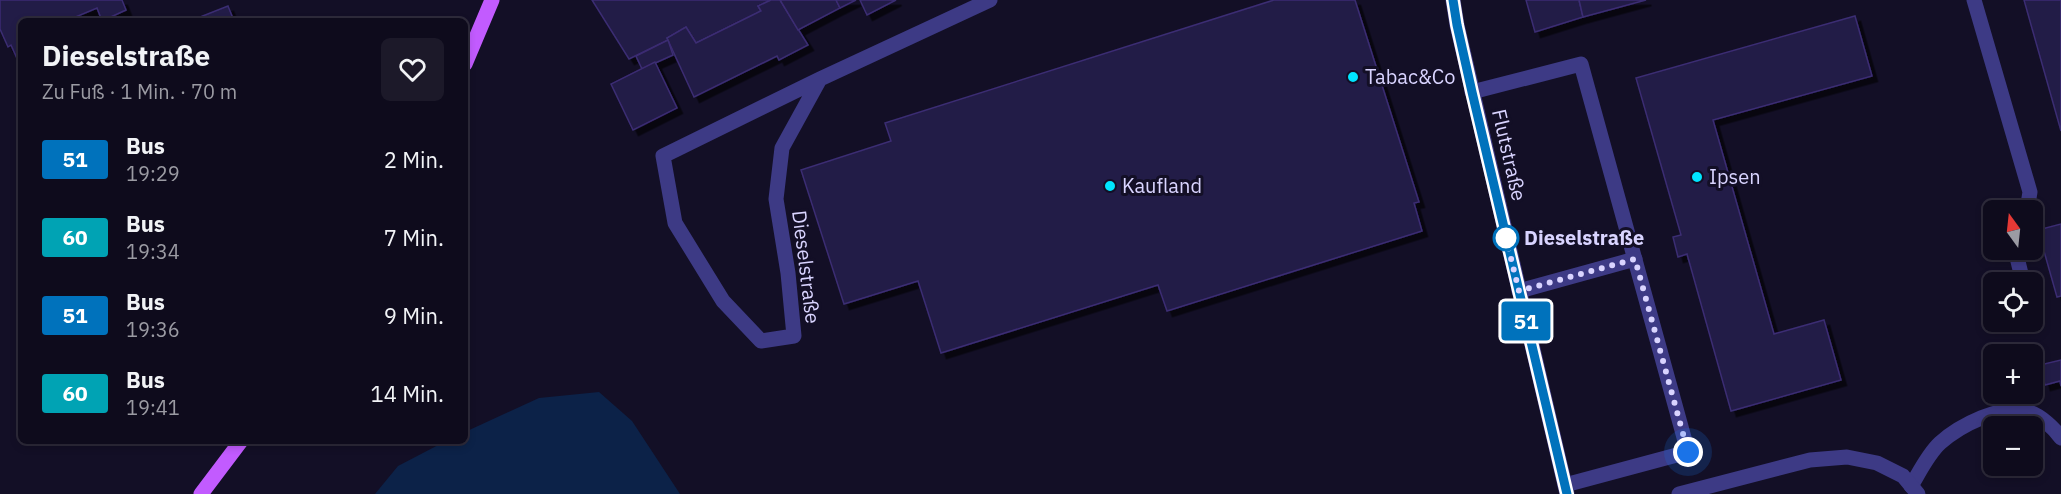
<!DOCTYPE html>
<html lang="de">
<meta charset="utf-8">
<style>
:root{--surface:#0e0b1c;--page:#1c1929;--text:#f1f3f6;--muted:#9b9ba3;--line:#2e2b3b}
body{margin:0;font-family:"IBM Plex Sans",sans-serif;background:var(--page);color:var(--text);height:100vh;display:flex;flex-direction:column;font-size:22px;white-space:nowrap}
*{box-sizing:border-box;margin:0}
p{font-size:20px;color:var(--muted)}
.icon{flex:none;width:33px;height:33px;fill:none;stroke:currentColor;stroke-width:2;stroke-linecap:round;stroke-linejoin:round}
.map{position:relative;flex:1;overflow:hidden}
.side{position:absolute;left:18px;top:18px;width:450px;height:426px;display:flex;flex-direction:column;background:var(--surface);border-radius:9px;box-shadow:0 3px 9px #0003,0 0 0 2px var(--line)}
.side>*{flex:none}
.badge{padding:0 12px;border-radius:4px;font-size:21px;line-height:39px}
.needle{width:39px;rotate:345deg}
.buttons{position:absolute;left:1983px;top:200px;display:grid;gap:12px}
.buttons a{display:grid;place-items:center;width:60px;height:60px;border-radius:9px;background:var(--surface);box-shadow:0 3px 9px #0003,0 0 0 2px var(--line);font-size:30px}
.you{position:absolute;width:30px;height:30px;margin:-15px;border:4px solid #fff;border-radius:50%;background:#1a73e8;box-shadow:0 0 0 9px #1a73e833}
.map>.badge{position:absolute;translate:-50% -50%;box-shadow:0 0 0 3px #fff}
.round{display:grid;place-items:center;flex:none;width:63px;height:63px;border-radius:9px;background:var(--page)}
.overview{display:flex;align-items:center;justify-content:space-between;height:102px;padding:0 24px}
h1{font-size:28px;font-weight:700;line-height:45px}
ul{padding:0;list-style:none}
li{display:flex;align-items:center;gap:18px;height:78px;padding:0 24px}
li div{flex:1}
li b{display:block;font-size:22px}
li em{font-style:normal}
li .badge{min-width:66px;font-weight:700;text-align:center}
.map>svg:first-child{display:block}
.water{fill:#0c2248}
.building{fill:#241b47;stroke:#3b2d73;stroke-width:1.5;filter:url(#shadow)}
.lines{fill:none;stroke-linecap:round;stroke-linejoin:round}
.service{stroke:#3d3a85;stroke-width:15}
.minor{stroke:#3d3a85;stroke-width:15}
.primary{stroke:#c25bff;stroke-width:15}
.line-casing{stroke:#fff;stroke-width:14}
.line{stroke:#0072bc;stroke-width:9}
.walk{stroke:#d9d4ff;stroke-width:6;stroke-dasharray:0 10.8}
.poi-dot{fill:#00e5ff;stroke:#130f26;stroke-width:2}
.stop-dot{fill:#fff;stroke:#0072bc;stroke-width:3}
.labels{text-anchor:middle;stroke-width:6;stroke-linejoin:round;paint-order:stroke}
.poi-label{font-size:20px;fill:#d9d4ff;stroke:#130f26;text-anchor:start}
.street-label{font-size:20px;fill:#d9d4ff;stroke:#130f26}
.stop-label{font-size:20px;font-weight:bold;fill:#d9d4ff;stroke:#130f26;text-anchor:start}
</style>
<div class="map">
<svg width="2061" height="494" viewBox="0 0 2061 494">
<defs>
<filter id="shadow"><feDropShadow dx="5.5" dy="5.5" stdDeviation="0" flood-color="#0009"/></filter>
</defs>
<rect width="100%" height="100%" fill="#130f26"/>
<path class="water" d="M599 392 632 421 680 494H375L398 466 446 441H465V432L539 398Z"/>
<g class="building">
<path d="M0 0H122L126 10 102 21 97 8 66 21H21V62L19 63 11 45 8 47 0 29Z"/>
<path d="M592 0H771L758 6 761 11 696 43 686 27 667 38 668 40 629 59Z"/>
<path d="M771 0H780L808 45 779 60 777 56 694 97 667 38 686 27 696 43 761 11 758 6Z"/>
<path d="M780 0H836L840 8 798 30Z"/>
<path d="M836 0H856L840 8Z"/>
<path d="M860 0H896L867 15Z"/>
<path d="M1274 0H1355L1419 202 1414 203 1422 231 1167 311 1158 285 941 353 918 281 844 304 801 170 891 141 885 123Z"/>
<path d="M1526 0H1579L1583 17 1535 32Z"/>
<path d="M1579 0H1646L1583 17Z"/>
<path d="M2024 0H2061V131Z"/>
<path d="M228 6 234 21H190Z"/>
<path d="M1855 16 1872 76 1713 120 1774 334 1824 320 1841 380 1731 411 1687 254 1678 257 1673 237 1681 235 1636 78Z"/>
<path d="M668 40 673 55 642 69 636 56Z"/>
<path d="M655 62 677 108 633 130 611 84Z"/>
<path d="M2061 224V296L2057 297 2038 230Z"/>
<path d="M2061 360V386L2060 381 2045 385 2040 365Z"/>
</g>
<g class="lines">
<g class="service">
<path d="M1974 0 2030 192 2027 210"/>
<path d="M1472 92 1581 64 1688 452 1565 485"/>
<path d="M2015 249 2023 282"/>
<path d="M1519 291 1635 259"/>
<path d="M1911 486C1919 473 1928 454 1940 443 1959 426 2002 403 2029 412 2041 416 2054 428 2061 438"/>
<path d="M1679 494 1810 460 1847 457 1877 463 1903 476 1918 494"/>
</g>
<g class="minor">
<path d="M1453 0 1457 25 1567 494"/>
<path d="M820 79 782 148 776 199 788 273 794 336 761 341 723 301 675 223 663 156 820 79 990 0"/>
</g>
<g class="primary">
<path d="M465 64 492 0"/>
<path d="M201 494 241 441"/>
</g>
</g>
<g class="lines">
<defs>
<path id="line" d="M1453 0 1457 25 1472 92 1567 494"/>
</defs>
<use href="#line" class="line-casing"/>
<use href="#line" class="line"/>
<path class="walk" d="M1506 238 1519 291 1635 259 1688 452"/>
</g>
<g class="poi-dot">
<circle cx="1353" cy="77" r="6"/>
<circle cx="1697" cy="177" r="6"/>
<circle cx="1110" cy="186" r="6"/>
</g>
<circle class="stop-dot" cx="1506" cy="238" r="12"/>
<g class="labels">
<g class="poi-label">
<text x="1365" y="84">Tabac&amp;Co</text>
<text x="1709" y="184">Ipsen</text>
<text x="1122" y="193">Kaufland</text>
</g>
<g class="street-label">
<text transform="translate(1509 155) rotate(77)" y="7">Flutstraße</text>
<text transform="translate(806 267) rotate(83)" y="7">Dieselstraße</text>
</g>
<g class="stop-label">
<text x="1524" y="245">Dieselstraße</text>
</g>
</g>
</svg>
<div class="buttons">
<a><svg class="needle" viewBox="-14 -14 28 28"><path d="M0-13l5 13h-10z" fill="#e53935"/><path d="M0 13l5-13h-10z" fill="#9b9ba3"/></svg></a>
<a><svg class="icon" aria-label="locate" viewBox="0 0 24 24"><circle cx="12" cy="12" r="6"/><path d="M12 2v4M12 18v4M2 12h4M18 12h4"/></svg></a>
<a>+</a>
<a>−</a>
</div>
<div class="you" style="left:1688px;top:452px"></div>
<b class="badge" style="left:1526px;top:321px;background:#0072bc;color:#fff">51</b>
<section class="side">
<div class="overview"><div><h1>Dieselstraße</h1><p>Zu Fuß · 1 Min. · 70 m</p></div><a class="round"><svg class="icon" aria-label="heart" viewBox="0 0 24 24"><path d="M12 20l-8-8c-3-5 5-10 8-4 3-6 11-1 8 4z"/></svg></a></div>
<ul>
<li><span class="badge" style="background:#0072bc;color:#fff">51</span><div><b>Bus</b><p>19:29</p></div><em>2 Min.</em></li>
<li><span class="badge" style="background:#00a3b4;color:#fff">60</span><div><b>Bus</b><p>19:34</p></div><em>7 Min.</em></li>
<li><span class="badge" style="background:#0072bc;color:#fff">51</span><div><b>Bus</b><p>19:36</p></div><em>9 Min.</em></li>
<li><span class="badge" style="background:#00a3b4;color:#fff">60</span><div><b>Bus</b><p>19:41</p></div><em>14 Min.</em></li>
</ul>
</section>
</div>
